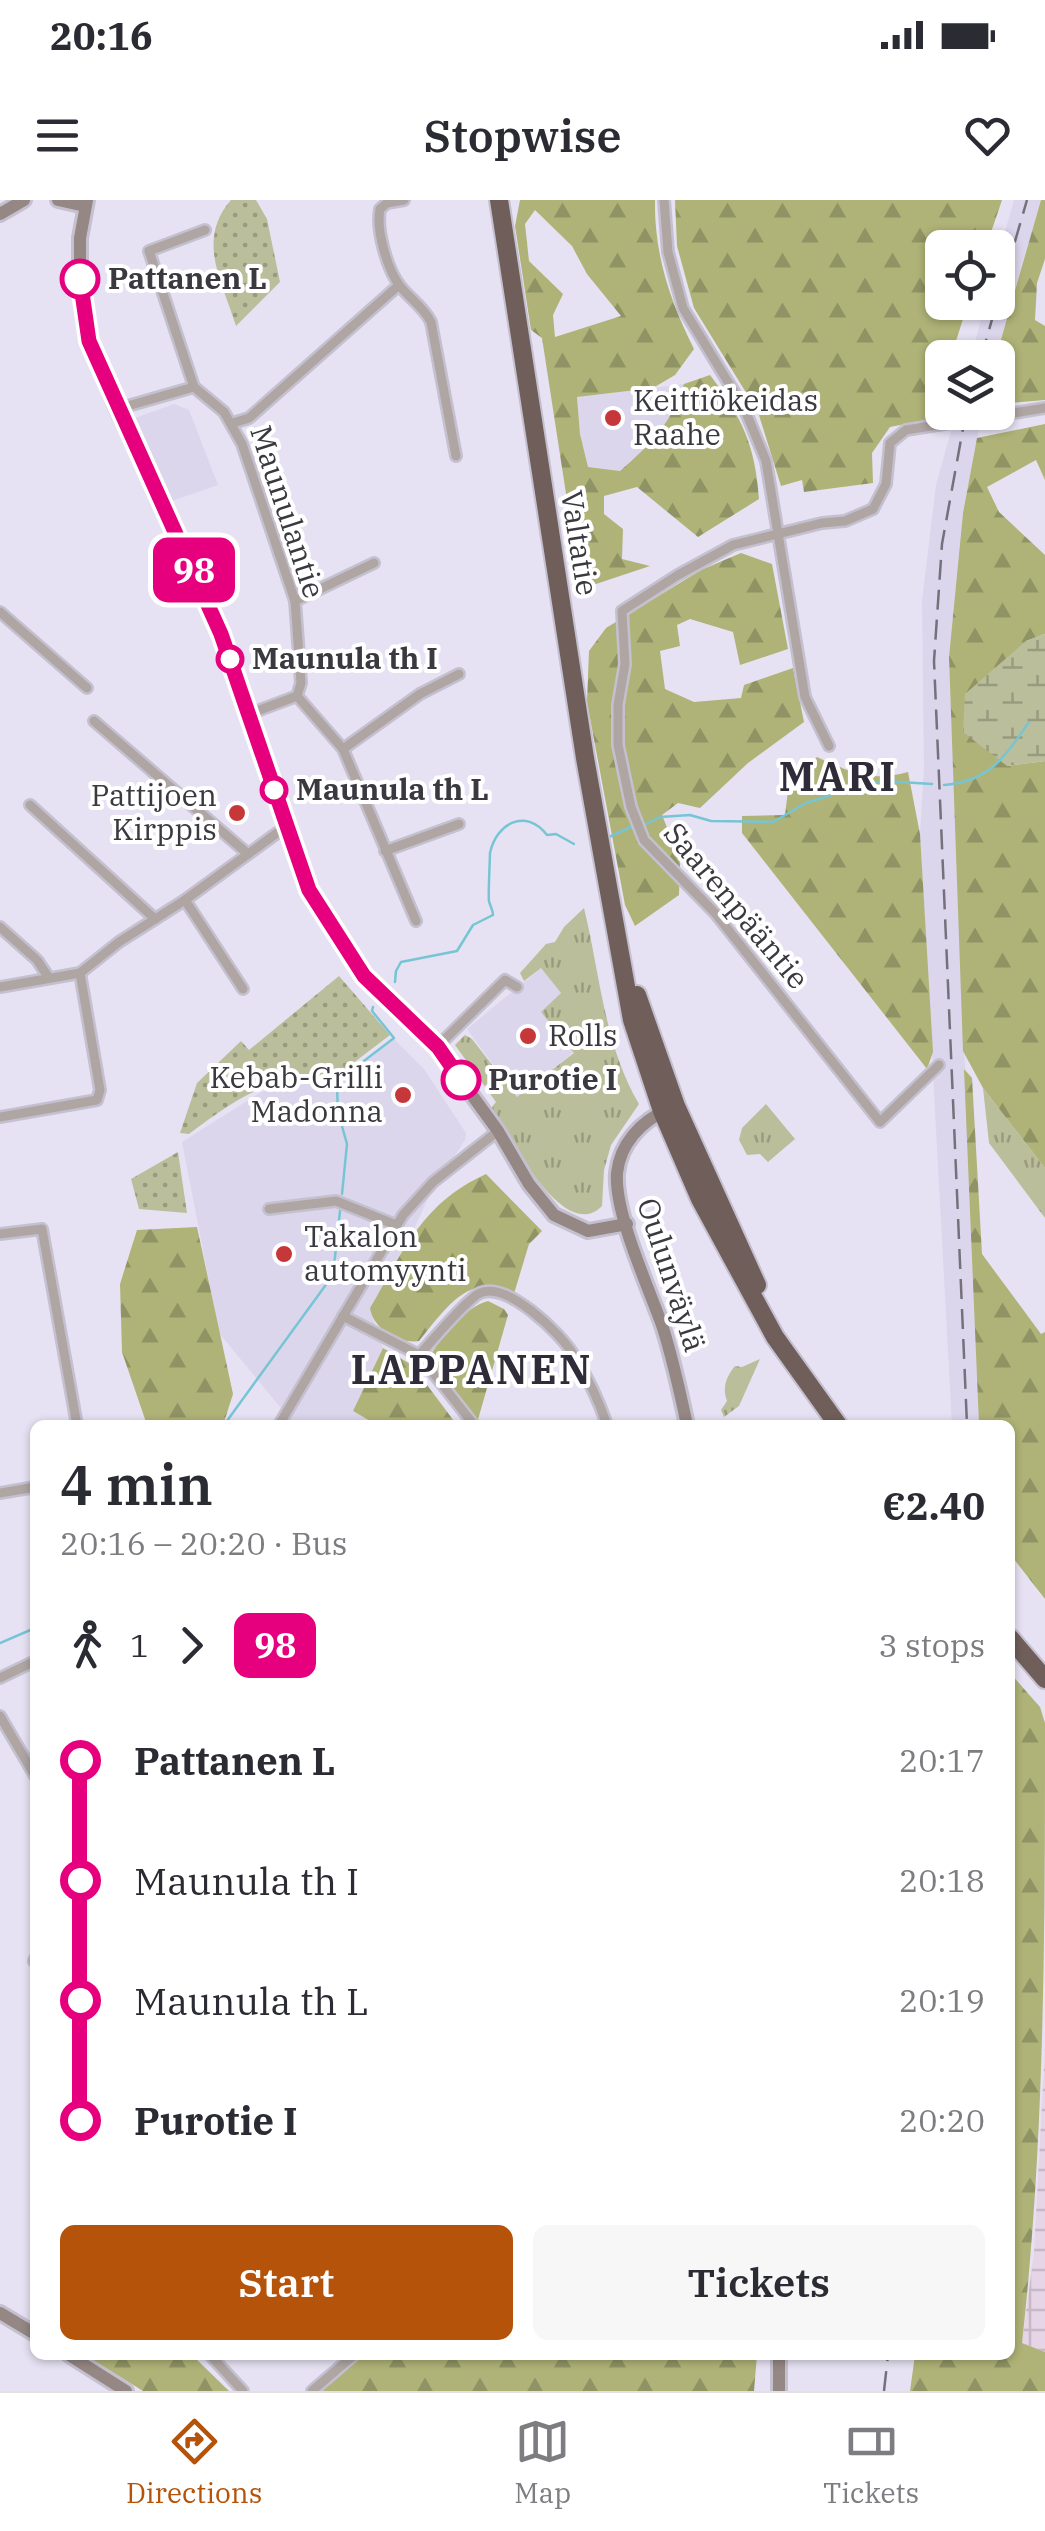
<!DOCTYPE html>
<meta charset="utf-8">
<style>
:root{--surface:#fff;--page:#f7f7f7;--text:#2b2b33;--muted:#7c7c81;--line:#e1e1e2;--accent:#b45309}
body{margin:0;font-family:"IBM Plex Serif",serif;background:var(--page);color:var(--text);height:100vh;display:flex;flex-direction:column;font-size:38px;white-space:nowrap}
*{box-sizing:border-box;margin:0}
p{font-size:32px;color:var(--muted)}
.icon{flex:none;width:55px;height:55px;fill:none;stroke:currentColor;stroke-width:2;stroke-linecap:round;stroke-linejoin:round}
.map{position:relative;flex:1;overflow:hidden}
.sheet{position:absolute;left:30px;top:1220px;width:985px;height:940px;display:flex;flex-direction:column;background:var(--surface);border-radius:15px;box-shadow:0 2px 8px #0004}
.sheet>*{flex:none}
.badge{padding:0 20px;border-radius:15px;font-size:35px;line-height:65px}
.tools{position:absolute;left:925px;top:30px;display:grid;gap:20px}
.tools a{display:grid;place-items:center;width:90px;height:90px;border-radius:15px;background:var(--surface);box-shadow:0 2px 8px #0004;font-size:50px}
.map>.badge{position:absolute;translate:-50% -50%;box-shadow:0 0 0 5px #fff}
.legs{display:flex;align-items:center;gap:15px;height:110px;padding:0 30px;font-size:32px}
.legs p{margin-inline-start:auto}
.headline{display:flex;align-items:center;justify-content:space-between;height:170px;padding:0 30px}
h1{font-size:55px;font-weight:600;line-height:75px}
.button{display:flex;gap:20px;margin-top:auto;padding:20px 30px}
.button a{flex:1;height:115px;border-radius:15px;background:var(--accent);color:#fff;font-size:40px;font-weight:600;line-height:115px;text-align:center}
.button a+a{background:var(--page);color:var(--text)}
ul{padding:0 30px;list-style:none}
li{display:flex;align-items:center;gap:35px;height:120px;font-size:38px}
li i{display:grid;place-items:center;width:15px;height:100%;margin:0 12px;background:currentColor}
li i::after{content:'';width:25px;height:25px;margin:-12px;border:8px solid;border-radius:50%;background:var(--surface)}
li p{margin-inline-start:auto}
li:first-child i{background:linear-gradient(#0000 50%,currentColor 0)}
li:last-child i{background:linear-gradient(currentColor 50%,#0000 0)}
.status{display:flex;justify-content:space-between;align-items:center;height:70px;padding:0 50px;background:var(--surface);direction:ltr}
.status svg{height:28px;fill:currentColor}
header{display:flex;justify-content:space-between;align-items:center;height:130px;padding:0 30px;background:var(--surface);font-size:45px;font-weight:600}
.tabs{display:flex;justify-content:space-around;align-items:center;height:140px;border-top:2px solid var(--line);background:var(--surface);font-size:28px;color:var(--muted)}
.tabs a{display:grid;justify-items:center;gap:5px}
.tabs .current{color:var(--accent)}
.map>svg:first-child{display:block}
.built{fill:#dcd6ed}
.industrial{fill:url(#industrial-grid)}
.grass{fill:url(#grass-tufts)}
.forest{fill:url(#forest-firs);fill-rule:evenodd}
.wetland{fill:url(#wetland-marsh)}
.park{fill:url(#park-dots)}
.lines{fill:none;stroke-linecap:round;stroke-linejoin:round}
.stream{stroke:#77c5d4;stroke-width:2.5}
.street-casing{stroke:#c4c0cf;stroke-width:14}
.secondary-casing{stroke:#c4c0cf;stroke-width:18}
.highway-casing{stroke:#c4c0cf;stroke-width:22}
.street{stroke:#afa6a4;stroke-width:9}
.secondary{stroke:#948784;stroke-width:12}
.highway{stroke:#705e5b;stroke-width:18}
.rail{stroke:#74717b;stroke-width:2.5;stroke-dasharray:20 10;stroke-linecap:butt}
.line-1-casing{stroke:#fff;stroke-width:22}
.line-1{stroke:#e6007e;stroke-width:15}
.stop-1-dot{fill:#fff;stroke:#e6007e;stroke-width:5}
.poi-dot{fill:#c63739;stroke:#fff;stroke-width:4}
.labels{text-anchor:middle;stroke-width:8;stroke-linejoin:round;paint-order:stroke}
.stop-label{font-size:30px;font-weight:bold;fill:#3b3940;stroke:#fff;text-anchor:start}
.poi-label{font-size:30px;fill:#3b3940;stroke:#fff;text-anchor:start}
.street-label{font-size:30px;fill:#3b3940;stroke:#fff}
.district-label{font-size:40px;font-weight:bold;letter-spacing:2.5px;fill:#2f2b38;stroke:#fff}
</style>
<div class="status"><b>20:16</b><svg viewBox="0 0 49 12"><path d="M0 12V9h3v3zM5 12V6h3v6zM10 12V3h3v9zM15 12V0h3v12zM26 1h20v11H26zM47 4h2v5h-2z"/></svg></div>
<header><svg class="icon" aria-label="menu" viewBox="0 0 24 24"><path d="M4 6h16M4 12h16M4 18h16"/></svg>Stopwise<svg class="icon" aria-label="heart" viewBox="0 0 24 24"><path d="M12 20l-8-8c-3-5 5-10 8-4 3-6 11-1 8 4z"/></svg></header>
<div class="map">
<svg width="1045" height="2191" viewBox="0 0 1045 2191">
<defs>
<pattern id="industrial-grid" width="8" height="8" patternUnits="userSpaceOnUse" patternTransform="scale(2.5)"><rect width="8" height="8" fill="#e6d5e6"/><path d="M0 4h8M4 0v8" fill="none" stroke="#c6b8c6"/></pattern>
<pattern id="grass-tufts" width="24" height="20" patternUnits="userSpaceOnUse" patternTransform="scale(2.5)"><rect width="24" height="20" fill="#bbbe9a"/><path d="M3 7l-1-3M5 7V3M7 7l1-3M15 17l-1-3M17 17v-4M19 17l1-3" fill="none" stroke="#999b7f"/></pattern>
<pattern id="forest-firs" width="22" height="20" patternUnits="userSpaceOnUse" patternTransform="scale(2.5)"><rect width="22" height="20" fill="#afb377"/><path d="M5 1l3.5 6h-7zM16 11l3.5 6h-7z" fill="#909363"/></pattern>
<pattern id="wetland-marsh" width="20" height="14" patternUnits="userSpaceOnUse" patternTransform="scale(2.5)"><rect width="20" height="14" fill="#bbbe9a"/><path d="M1 5h8M5 5V1M11 12h8M15 12V8" fill="none" stroke="#999b7f"/></pattern>
<pattern id="park-dots" width="8" height="8" patternUnits="userSpaceOnUse" patternTransform="scale(2.5)"><rect width="8" height="8" fill="#bbbe9a"/><path d="M2 2h.1M6 6h.1" fill="none" stroke="#999b7f" stroke-width="1.8" stroke-linecap="round"/></pattern>
</defs>
<rect width="100%" height="100%" fill="#e6e2f3"/>
<g class="built">
<path d="M1014 0H1041L996 157 971 158 985 103 998 102V56Z"/>
<path d="M684 184 674 214 648 246 620 271 588 267 580 234 577 197Z"/>
<path d="M174 204 189 210 218 285 172 301 135 218Z"/>
<path d="M956 213H982L963 313 949 457 979 1225H952L920 634 924 568 922 401 936 285Z"/>
<path d="M541 768 562 794 541 812 574 852 517 898 467 829Z"/>
<path d="M394 839 424 869 466 933 465 940 432 990 410 1038 370 1108 383 1148 353 1211 377 1225H288L290 1219 219 1133 182 942 261 892 309 883 333 888Z"/>
</g>
<path class="industrial" d="M1045 1848V2152L1022 2143 1034 2052Z"/>
<g class="grass">
<path d="M584 708C600 773 604 845 639 904L611 945 604 970 602 1006C564 1045 509 935 491 908L496 902 455 845 465 835 472 839 517 897 574 853 541 812 561 793 541 768 524 781 520 773 546 744 555 742 564 727Z"/>
<path d="M983 888 1045 968V1018L989 943Z"/>
<path d="M766 904 795 939 768 962 760 954 747 955 739 940 742 928Z"/>
<path d="M760 1159 739 1206 724 1217 721 1210 727 1201C722 1187 726 1177 735 1166L742 1167Z"/>
</g>
<g class="forest">
<path d="M520 0H655C654 54 670 101 694 149L675 175 653 188 577 197 580 234 588 267 620 271C651 244 671 224 684 184L710 175C742 218 755 244 759 299L698 337 637 287 604 296V314L623 329 622 359 650 366 590 386 584 346 569 313 542 138 531 130 515 26ZM535 10 572 46 587 74 621 116 555 137 553 115 563 94 529 61 525 24Z"/>
<path d="M675 0H1002L986 47 942 48V102L968 103 951 157 942 158V182L930 219 890 227 872 253 873 283 804 292 802 280 781 286 758 212 694 108 677 46Z"/>
<path d="M1041 0H1045V59L1037 83 1035 120 1045 126V200L999 204 996 157Z"/>
<path d="M1045 224V280L1036 260 987 287 999 312 1045 355V434L1026 441 1007 566 1045 561V968L983 888 963 851 949 457 963 313 977 238Z"/>
<path d="M741 353 772 364 788 449 740 465 733 432 690 419 677 425 680 446 660 451 665 489 694 502 741 498 744 485 793 468 804 522 748 563 700 608 678 603 662 615 680 660 679 695 635 726 625 705 587 502 589 451 606 428 701 370Z"/>
<path d="M817 557C852 573 870 582 908 572L920 634 933 852 927 869 742 633V616L785 615 789 583Z"/>
<path d="M964 869 972 878 982 1054 1041 1134 1045 1132V1399L1010 1354V1225H979Z"/>
<path d="M486 974 542 1031 529 1044 513 1097C472 1067 445 1109 419 1141 399 1144 373 1129 370 1108 404 1050 422 1003 486 974Z"/>
<path d="M197 1027 233 1194 223 1225H147L122 1152 120 1084 137 1030Z"/>
<path d="M488 1101 504 1109 508 1115 477 1223 428 1158C443 1137 463 1108 488 1101Z"/>
<path d="M383 1148 412 1165 457 1225H377L353 1211Z"/>
<path d="M1010 1473 1040 1507 1045 1523C1045 1730 1045 1937 1022 2143L1045 2152V2191H910L915 2155H1010Z"/>
<path d="M85 2155H192L229 2191H143Z"/>
<path d="M362 2155H757L754 2191H321Z"/>
</g>
<path class="wetland" d="M1045 434V561L1007 566 963 532 965 494 1026 441Z"/>
<g class="park">
<path d="M231 0H256L267 19 280 82 236 126C222 81 196 40 231 0Z"/>
<path d="M339 776 390 835 331 880C277 869 231 902 189 934L180 933 197 883 241 841 249 850Z"/>
<path d="M178 952 187 1013 139 1009 131 979Z"/>
</g>
<g class="lines">
<g class="stream">
<path d="M944 585C990 582 1005 556 1029 522"/>
<path d="M646 624 660 617 690 615 711 621 773 622 806 603 864 585 884 581 932 584"/>
<path d="M609 637 631 627"/>
<path d="M395 782 396 771 401 762 457 751 473 725 493 715C493 710 490 706 489 701 488 697 490 658 490 653 496 624 525 607 547 635L556 634 574 644"/>
<path d="M342 994 347 944 338 912 337 888 343 877 394 838 372 811 373 807"/>
<path d="M224 1225 333 1075 340 1011"/>
<path d="M0 1443 35 1428"/>
</g>
<defs>
<g id="street">
<path d="M404 0 387 3 380 9C376 30 387 69 400 86 410 99 423 106 431 122L456 256"/>
<path d="M664 0 668 52 683 108 745 210 766 261 805 497 829 546"/>
<path d="M194 187 149 51 205 30"/>
<path d="M117 209 194 187 224 212 242 244 295 401 301 483 297 496 249 514"/>
<path d="M233 223 249 218 399 85"/>
<path d="M295 401 374 363"/>
<path d="M0 412 87 488"/>
<path d="M297 496 343 549 416 721"/>
<path d="M94 521 248 654"/>
<path d="M343 549 420 494 459 474"/>
<path d="M30 605 155 719"/>
<path d="M385 651 459 624"/>
<path d="M185 700 243 789"/>
<path d="M0 727 37 760 49 778"/>
<path d="M0 787 80 773 119 742 185 700 277 633 288 630"/>
<path d="M437 847 505 780 517 787"/>
<path d="M939 865 880 922 715 713 644 640 631 607 618 545V505L625 464 622 411 678 375 733 345 822 323 845 321 873 309 886 284 890 243 906 230 1045 208"/>
<path d="M0 917 97 900 100 890 80 773"/>
<path d="M269 1009 336 1001 396 1025"/>
<path d="M0 1034 42 1029 77 1225"/>
<path d="M343 1116 419 1155 474 1225"/>
<path d="M419 1155C432 1141 466 1100 480 1093 507 1081 560 1133 573 1154 587 1176 599 1201 607 1225"/>
<path d="M279 1225 403 1015 433 982 498 931"/>
<path d="M0 1293 35 1287"/>
<path d="M0 1478 35 1461"/>
<path d="M0 1516 35 1576"/>
<path d="M34 1761 35 1759"/>
<path d="M210 2155 243 2191"/>
<path d="M312 2191 354 2155"/>
</g>
<g id="secondary">
<path d="M58 0 85 6"/>
<path d="M87 0 80 38V76L89 141 117 209 190 361 221 434 309 690 365 776 437 847 498 931 529 984 554 1015 588 1031 627 1024"/>
<path d="M0 14 24 0"/>
<path d="M667 910C641 921 620 944 617 973 614 1013 649 1088 663 1128 673 1160 680 1192 687 1225"/>
<path d="M0 2113 35 2134"/>
<path d="M69 2155 126 2191"/>
<path d="M779 2191V2155"/>
</g>
<g id="highway">
<path d="M499 0 585 558 632 820 662 911 700 999 775 1137 838 1225"/>
<path d="M637 795 676 906 757 1085"/>
<path d="M1010 1438 1045 1479"/>
</g>
</defs>
<use href="#street" class="street-casing"/>
<use href="#secondary" class="secondary-casing"/>
<use href="#highway" class="highway-casing"/>
<use href="#street" class="street"/>
<use href="#secondary" class="secondary"/>
<use href="#highway" class="highway"/>
<g class="rail">
<path d="M998 100 1027 0"/>
<path d="M981 158 997 102"/>
<path d="M966 212 942 344 934 461 967 1225"/>
<path d="M884 2191 888 2155"/>
</g>
</g>
<g class="lines">
<defs>
<path id="line-1" d="M80 79 89 141 221 434 309 690 364 776 438 847 461 880"/>
</defs>
<use href="#line-1" class="line-1-casing"/>
<use href="#line-1" class="line-1"/>
</g>
<g class="stop-1-dot">
<circle cx="80" cy="79" r="18"/>
<circle cx="230" cy="459" r="12"/>
<circle cx="274" cy="590" r="12"/>
<circle cx="461" cy="880" r="18"/>
</g>
<g class="poi-dot">
<circle cx="613" cy="218" r="10"/>
<circle cx="237" cy="613" r="10"/>
<circle cx="528" cy="836" r="10"/>
<circle cx="403" cy="895" r="10"/>
<circle cx="284" cy="1054" r="10"/>
</g>
<g class="labels">
<g class="stop-label">
<text x="108" y="89">Pattanen L</text>
<text x="252" y="469">Maunula th I</text>
<text x="296" y="600">Maunula th L</text>
<text x="488" y="890">Purotie I</text>
</g>
<g class="poi-label">
<text x="633" y="211">Keittiökeidas<tspan x="633" dy="34">Raahe</tspan></text>
<text x="217" y="606" text-anchor="end">Pattijoen<tspan x="217" dy="34">Kirppis</tspan></text>
<text x="548" y="846">Rolls</text>
<text x="383" y="888" text-anchor="end">Kebab-Grilli<tspan x="383" dy="34">Madonna</tspan></text>
<text x="304" y="1047">Takalon<tspan x="304" dy="34">automyynti</tspan></text>
</g>
<g class="street-label">
<text transform="translate(287 312) rotate(72)" y="10">Maunulantie</text>
<text transform="translate(579 343) rotate(81)" y="10">Valtatie</text>
<text transform="translate(736 706) rotate(50)" y="10">Saarenpääntie</text>
<text transform="translate(671 1075) rotate(72)" y="10">Oulunväylä</text>
</g>
<g class="district-label">
<text x="838" y="591">MARI</text>
<text x="472" y="1184">LAPPANEN</text>
</g>
</g>
</svg>
<div class="tools">
<a><svg class="icon" aria-label="locate" viewBox="0 0 24 24"><circle cx="12" cy="12" r="6"/><path d="M12 2v4M12 18v4M2 12h4M18 12h4"/></svg></a>
<a><svg class="icon" aria-label="layers" viewBox="0 0 24 24"><path d="M12 4l9 5-9 5-9-5zM3 14l9 5 9-5"/></svg></a>
</div>
<b class="badge" style="left:194px;top:370px;background:#e6007e;color:#fff">98</b>
<section class="sheet">
<div class="headline"><div><h1>4 min</h1><p>20:16 – 20:20 · Bus</p></div><b>€2.40</b></div>
<div class="legs"><svg class="icon" aria-label="walk" viewBox="0 0 24 24"><circle cx="13" cy="4" r="2"/><path d="M13 8l-2 6 4 7M11 14l-3 7M7 12l3-4h3l4 4"/></svg>1<svg class="icon" aria-label="forward" viewBox="0 0 24 24"><path d="M9 5l7 7-7 7"/></svg><b class="badge" style="background:#e6007e;color:#fff">98</b><p>3 stops</p></div>
<ul>
<li><i style="color:#e6007e"></i><b>Pattanen L</b><p>20:17</p></li>
<li><i style="color:#e6007e"></i><span>Maunula th I</span><p>20:18</p></li>
<li><i style="color:#e6007e"></i><span>Maunula th L</span><p>20:19</p></li>
<li><i style="color:#e6007e"></i><b>Purotie I</b><p>20:20</p></li>
</ul>
<div class="button"><a>Start</a><a>Tickets</a></div>
</section>
</div>
<nav class="tabs">
<a class="current"><svg class="icon" aria-label="directions" viewBox="0 0 24 24"><path d="M12 3l9 9-9 9-9-9zM9 14v-3h6M13 9l2 2-2 2"/></svg>Directions</a>
<a><svg class="icon" aria-label="map" viewBox="0 0 24 24"><path d="M3 6l6-2 6 2 6-2v14l-6 2-6-2-6 2zM9 4v14M15 6v14"/></svg>Map</a>
<a><svg class="icon" aria-label="tickets" viewBox="0 0 24 24"><path d="M3 7h18v10H3zM15 7v10"/></svg>Tickets</a>
</nav>
